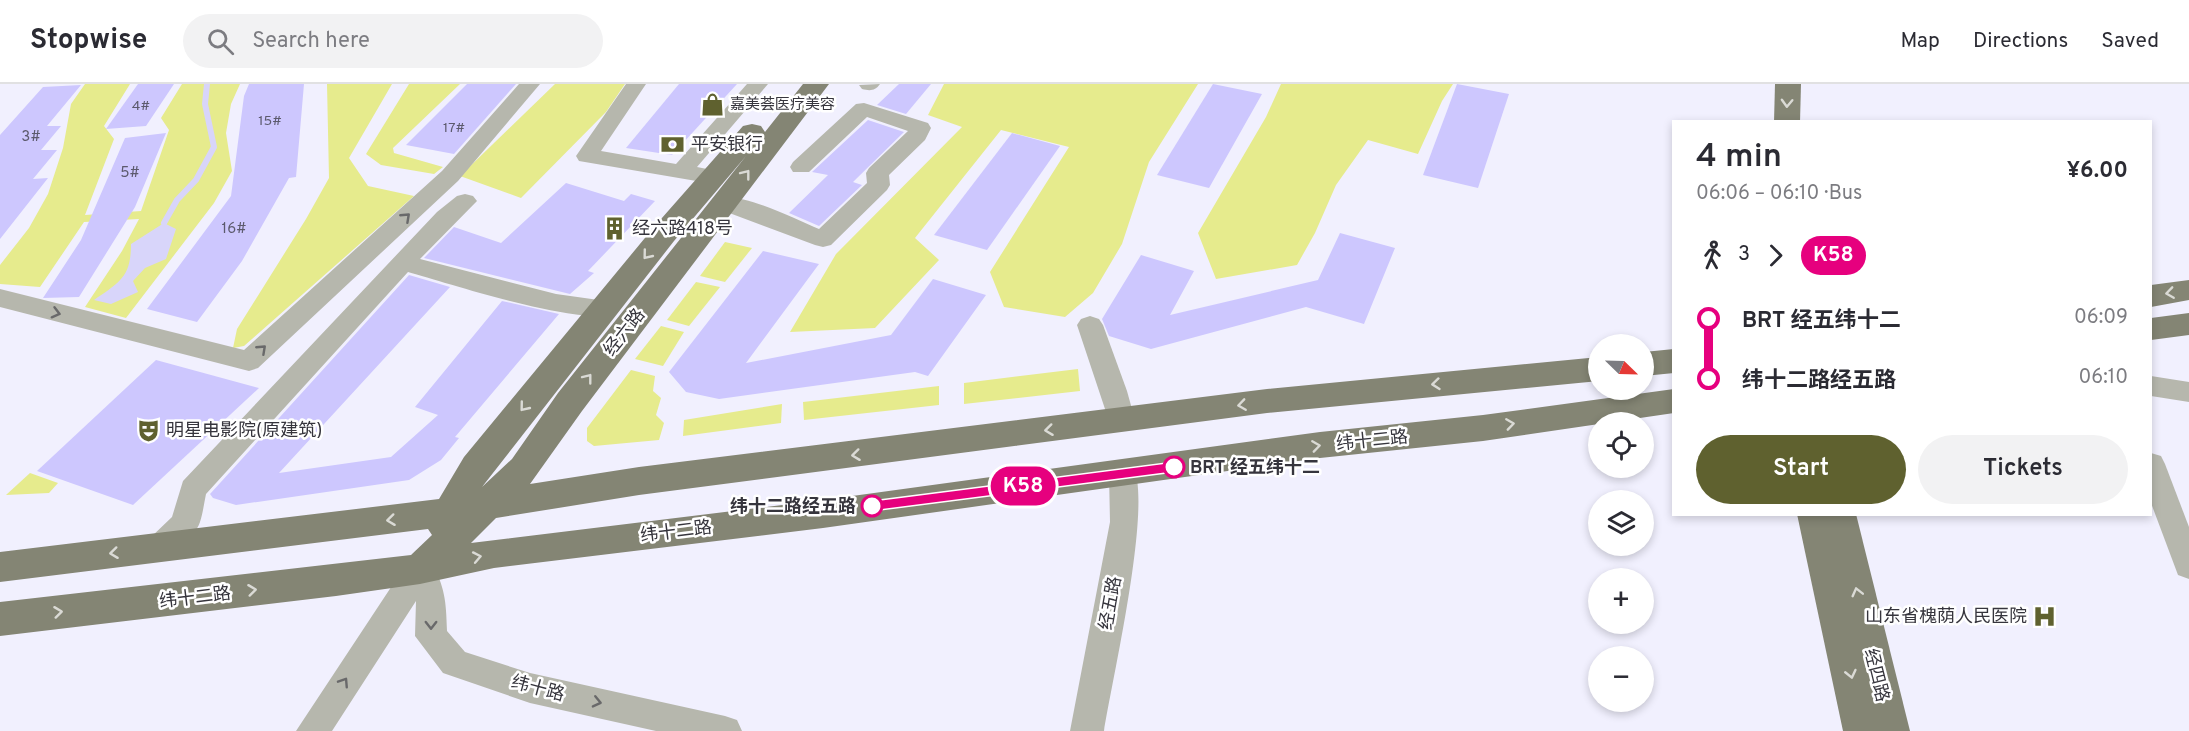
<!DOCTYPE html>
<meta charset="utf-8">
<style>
:root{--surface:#fff;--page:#f2f2f3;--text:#2b2b33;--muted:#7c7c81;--line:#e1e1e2;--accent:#5f612f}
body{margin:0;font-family:Overpass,"Noto Sans SC",sans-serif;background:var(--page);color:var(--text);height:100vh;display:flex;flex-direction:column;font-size:22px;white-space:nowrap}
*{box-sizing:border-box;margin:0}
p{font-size:20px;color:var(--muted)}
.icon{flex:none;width:33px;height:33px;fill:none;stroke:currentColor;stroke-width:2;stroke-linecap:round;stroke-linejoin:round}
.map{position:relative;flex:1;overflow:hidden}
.side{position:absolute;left:1672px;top:36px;width:480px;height:396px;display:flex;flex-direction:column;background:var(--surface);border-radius:0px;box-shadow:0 3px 9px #0003}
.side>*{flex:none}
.badge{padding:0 12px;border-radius:20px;font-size:21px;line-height:39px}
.needle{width:39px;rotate:113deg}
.controls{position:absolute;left:1588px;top:250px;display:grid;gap:12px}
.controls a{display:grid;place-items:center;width:66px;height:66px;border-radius:50%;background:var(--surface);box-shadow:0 3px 9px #0003;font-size:30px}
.map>.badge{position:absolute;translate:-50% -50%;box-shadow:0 0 0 3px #fff}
.legs{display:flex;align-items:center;gap:9px;height:66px;padding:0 24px;font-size:20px}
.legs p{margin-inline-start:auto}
.summary{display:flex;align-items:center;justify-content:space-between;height:102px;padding:0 24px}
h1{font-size:33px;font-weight:600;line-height:45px}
.action{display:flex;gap:12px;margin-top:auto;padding:12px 24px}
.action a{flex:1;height:69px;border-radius:36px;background:var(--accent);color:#fff;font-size:24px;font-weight:600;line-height:69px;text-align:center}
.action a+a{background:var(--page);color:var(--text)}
ul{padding:0 24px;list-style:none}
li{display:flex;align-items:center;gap:21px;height:60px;font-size:22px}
li i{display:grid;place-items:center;width:9px;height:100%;margin:0 8px;background:currentColor}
li i::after{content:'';width:15px;height:15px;margin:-8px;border:4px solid;border-radius:50%;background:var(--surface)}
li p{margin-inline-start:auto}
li:first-child i{background:linear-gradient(#0000 50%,currentColor 0)}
li:last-child i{background:linear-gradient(currentColor 50%,#0000 0)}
header{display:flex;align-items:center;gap:36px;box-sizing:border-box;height:84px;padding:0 30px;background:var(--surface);border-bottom:2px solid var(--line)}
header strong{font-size:28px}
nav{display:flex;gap:33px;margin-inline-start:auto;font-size:21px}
.search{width:420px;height:54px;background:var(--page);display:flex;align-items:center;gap:15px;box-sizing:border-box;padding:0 21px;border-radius:33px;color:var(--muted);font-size:22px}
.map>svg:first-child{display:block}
.green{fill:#e6eb8d}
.water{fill:#d8d5fa}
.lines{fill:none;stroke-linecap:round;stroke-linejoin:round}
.stream{stroke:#d8d5fa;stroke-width:6}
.building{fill:#cdc7fe}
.minor{fill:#b6b7ad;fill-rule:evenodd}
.major{fill:#848574;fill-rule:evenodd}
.oneway{stroke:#dadad5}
.oneway2{stroke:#69696a}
.line-1{fill:#e6007e;stroke:#fff;stroke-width:1.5}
.stop-1-dot{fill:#fff;stroke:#e6007e;stroke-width:3}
.labels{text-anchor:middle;stroke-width:5;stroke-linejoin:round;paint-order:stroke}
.far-number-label{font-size:14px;fill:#5c5a6d}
.far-poi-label{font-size:15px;fill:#36353d;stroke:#fff;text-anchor:start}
.number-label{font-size:15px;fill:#5c5a6d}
.poi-label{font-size:18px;fill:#36353d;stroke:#fff;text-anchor:start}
.street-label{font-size:18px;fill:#36353d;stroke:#fff}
.stop-label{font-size:18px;font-weight:bold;fill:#36353d;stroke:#fff;text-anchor:start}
</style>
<header>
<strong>Stopwise</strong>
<div class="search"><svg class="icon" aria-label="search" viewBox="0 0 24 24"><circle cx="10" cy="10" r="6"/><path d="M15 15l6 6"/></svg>Search here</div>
<nav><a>Map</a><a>Directions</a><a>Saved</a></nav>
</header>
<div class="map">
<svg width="2189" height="647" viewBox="0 0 2189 647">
<rect width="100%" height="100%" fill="#f1f0fe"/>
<g class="green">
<path d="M85 0H130L104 42 114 55 85 131 141 127 169 46 161 34 182 0H240L231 20 226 49 232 87 214 119 126 234 85 223 122 167 139 135 84 138 40 203 0 200V181L29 144 48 110 63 64 71 20Z"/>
<path d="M327 0H392L349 74 368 102 414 112 244 262 233 264 237 245 306 135 329 94Z"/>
<path d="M409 0H460L393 64 394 69 443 83 434 90 381 81 366 70Z"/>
<path d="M555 0H625L606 28 521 114 460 92Z"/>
<path d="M944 0H1198L1149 78 1122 160 1093 209 1065 233 1004 223 990 188 1069 63 1001 46 915 154 939 176 875 244 790 248 836 170 962 43 928 31Z"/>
<path d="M1281 0H1453L1442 17 1418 70 1368 56 1336 101 1315 149 1297 181 1216 195 1198 149 1266 33Z"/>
<path d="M725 158 752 164 725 198 700 192Z"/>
<path d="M696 198 720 203 689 242 667 236Z"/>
<path d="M661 242 684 248 663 282 635 275Z"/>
<path d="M1078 285 1080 307 964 320V299Z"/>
<path d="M631 286 655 292 653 307 661 314 656 331 664 339 659 356 594 362 587 357V344Z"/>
<path d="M939 302V321L804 336 803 318Z"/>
<path d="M782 320 781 339 683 352 684 336Z"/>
<path d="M30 389 58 399 49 409 6 411Z"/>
</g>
<path class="water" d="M164 139 176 145 166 175 145 184 133 197 138 208 111 220 94 216C120 198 131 193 131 160Z"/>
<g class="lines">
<path class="stream" d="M164 139 177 116 196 96 214 63 205 20 207 0"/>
</g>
<g class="building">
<path d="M138 0H174L146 42 106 45Z"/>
<path d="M249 0H304L296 93 289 94 242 177 197 238 147 225 231 112 244 12Z"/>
<path d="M467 0H516L454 70 406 61Z"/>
<path d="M679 0H737L672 71 626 64Z"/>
<path d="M899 0H931L906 30 877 21Z"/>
<path d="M1213 0 1262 10 1209 104 1157 91Z"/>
<path d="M1457 0 1509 10 1478 104 1423 91Z"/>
<path d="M81 1 47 42H61L41 66H57L33 95 48 94 0 155V51L43 3Z"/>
<path d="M868 36 904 48 853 98 862 101 819 142 789 129 828 91 812 88Z"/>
<path d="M166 49 135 123 79 213 43 214 81 156 125 54Z"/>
<path d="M1012 49 1060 62 987 166 934 151Z"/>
<path d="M566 99 624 117 631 110 655 117 588 187 594 189 570 210 424 174 454 143 501 159Z"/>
<path d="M1340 149 1395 164 1364 240 1306 223 1151 265 1109 252 1102 235 1141 171 1194 187 1170 231 1318 196Z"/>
<path d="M763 167 819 180 746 279 891 251 933 195 986 211 928 292 915 288 719 315 686 308 669 288Z"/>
<path d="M409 191 450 203 279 389 391 373 438 331 415 323 502 217 559 230 455 353 459 354 441 376 409 396 236 421 213 414 210 410Z"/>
<path d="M156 276 259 304 133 421 37 387Z"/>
</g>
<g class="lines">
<g class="minor">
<path d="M519 0H540L458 97 258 284 249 287 0 223V205L244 266 442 87Z"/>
<path d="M626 0H646L601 67 676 80 747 0H768L697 83 722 88 725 93 722 98 714 100 579 77 576 72Z"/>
<path d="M880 0C875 7 870 7 862 5L859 1Z"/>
<path d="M864 19 928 39 931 44 925 56 889 91 890 101 887 106 831 161 823 163 815 161 716 124 712 119 716 114C741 107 795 135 819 145L867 99 866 89 869 84 908 47 867 33 809 88H793L790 83 793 78 856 20Z"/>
<path d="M465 110 473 112 477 117 420 175 556 210 613 218 617 224 613 230C575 241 451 200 408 188L206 410C204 419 203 429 200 438 193 457 169 480 149 473L145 464 149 455 172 433 183 397 437 128 457 112Z"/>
<path d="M1090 232 1099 235 1103 241 1127 307 1135 336 1131 343 1121 346 1111 343 1077 241 1081 235Z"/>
<path d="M2151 292 2189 298V318L2151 312Z"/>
<path d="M2151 369 2161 372 2165 380 2189 443V495L2178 491 2151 419Z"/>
<path d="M1123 379 1133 382C1153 420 1112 596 1104 647H1070L1110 438 1109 390 1113 382Z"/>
<path d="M420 472 431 476C445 505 446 515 447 547L465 568 530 589 725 632 737 636 742 647H656L530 619 443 589 415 552 416 517 332 647H296L409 476Z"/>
</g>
<g class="major">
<path d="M803 0H829L582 327 530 400 639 383 1267 305 1599 273V297L1267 329 639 411 496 434 471 459 823 416 1320 348 1483 331 1674 305V329L1483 357 1320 374 823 444 494 484 420 500 336 512 0 552V518L411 471 432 451 428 445 0 498V468L439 415 464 373 654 143 743 42 752 40 761 42 765 48ZM746 72 558 309 512 375 482 403 674 157Z"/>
<path d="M1775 0H1801L1800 38H1774Z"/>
<path d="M2189 196V216L2151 223V201Z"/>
<path d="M2189 229V251L2151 256V234Z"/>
<path d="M1674 265V289L1644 292V268Z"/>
<path d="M1797 430H1856L1910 647H1843Z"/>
</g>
</g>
<defs><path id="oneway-chevron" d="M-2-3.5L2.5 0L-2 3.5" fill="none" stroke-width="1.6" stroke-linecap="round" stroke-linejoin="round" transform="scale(1.5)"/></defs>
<g class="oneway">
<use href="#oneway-chevron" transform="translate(1787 19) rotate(92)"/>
<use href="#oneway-chevron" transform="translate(746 90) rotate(-52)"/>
<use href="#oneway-chevron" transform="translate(647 171) rotate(129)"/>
<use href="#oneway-chevron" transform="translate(2170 209) rotate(172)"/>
<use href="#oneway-chevron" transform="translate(588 294) rotate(-52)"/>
<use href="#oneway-chevron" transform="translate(1436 300) rotate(174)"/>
<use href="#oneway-chevron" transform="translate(1242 321) rotate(172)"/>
<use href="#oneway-chevron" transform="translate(524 323) rotate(129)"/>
<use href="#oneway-chevron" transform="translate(1510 340) rotate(-8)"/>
<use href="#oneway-chevron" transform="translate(1049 346) rotate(173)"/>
<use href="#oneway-chevron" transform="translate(1316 362) rotate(-8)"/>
<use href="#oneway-chevron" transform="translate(856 371) rotate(173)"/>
<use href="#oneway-chevron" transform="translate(391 436) rotate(173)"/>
<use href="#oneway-chevron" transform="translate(114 469) rotate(173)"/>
<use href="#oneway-chevron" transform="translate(477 473) rotate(-11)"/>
<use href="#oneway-chevron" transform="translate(252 506) rotate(-7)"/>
<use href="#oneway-chevron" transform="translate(1857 508) rotate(-104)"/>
<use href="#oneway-chevron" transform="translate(58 528) rotate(-7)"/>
<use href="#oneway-chevron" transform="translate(1851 590) rotate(77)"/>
</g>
<g class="oneway2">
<use href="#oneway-chevron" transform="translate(406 133) rotate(-43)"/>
<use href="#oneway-chevron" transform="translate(56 229) rotate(15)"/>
<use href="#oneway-chevron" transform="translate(262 265) rotate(-43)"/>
<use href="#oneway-chevron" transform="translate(431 541) rotate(90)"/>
<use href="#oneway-chevron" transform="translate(344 598) rotate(-57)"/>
<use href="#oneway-chevron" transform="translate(597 618) rotate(13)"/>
</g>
<path class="line-1" d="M1174 378 1180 383 1174 388 872 427 866 422 872 417Z"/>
<defs>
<symbol id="shop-bare" viewBox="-9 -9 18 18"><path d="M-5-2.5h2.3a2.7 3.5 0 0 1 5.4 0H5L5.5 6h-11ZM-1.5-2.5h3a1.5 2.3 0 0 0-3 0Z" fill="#5f612f" stroke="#fff" stroke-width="2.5" paint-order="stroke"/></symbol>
<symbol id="bank-bare" viewBox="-9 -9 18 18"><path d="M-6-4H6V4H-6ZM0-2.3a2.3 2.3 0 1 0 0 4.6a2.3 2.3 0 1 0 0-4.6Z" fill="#5f612f" stroke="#fff" stroke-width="2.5" paint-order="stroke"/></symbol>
<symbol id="building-bare" viewBox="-9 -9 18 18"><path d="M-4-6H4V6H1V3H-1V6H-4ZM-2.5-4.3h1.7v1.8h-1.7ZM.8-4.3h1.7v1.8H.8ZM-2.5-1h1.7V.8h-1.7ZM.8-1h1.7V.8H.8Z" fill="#5f612f" stroke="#fff" stroke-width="2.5" paint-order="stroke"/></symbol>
<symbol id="theatre-bare" viewBox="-9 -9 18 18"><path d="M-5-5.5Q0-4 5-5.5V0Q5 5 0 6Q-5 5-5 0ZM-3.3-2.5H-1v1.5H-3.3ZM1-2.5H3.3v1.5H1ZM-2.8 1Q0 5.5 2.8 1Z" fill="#5f612f" stroke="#fff" stroke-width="2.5" paint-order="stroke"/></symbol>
<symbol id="hospital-bare" viewBox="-9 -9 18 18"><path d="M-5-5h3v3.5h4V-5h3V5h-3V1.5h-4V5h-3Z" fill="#5f612f" stroke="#fff" stroke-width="2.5" paint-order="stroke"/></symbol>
</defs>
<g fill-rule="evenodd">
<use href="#shop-bare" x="696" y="4" width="33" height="33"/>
<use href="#bank-bare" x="656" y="44" width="33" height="33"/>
<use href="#building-bare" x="598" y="128" width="33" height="33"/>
<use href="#theatre-bare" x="132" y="330" width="33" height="33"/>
<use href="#hospital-bare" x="2028" y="516" width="33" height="33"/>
</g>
<g class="stop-1-dot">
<circle cx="1174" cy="383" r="10"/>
<circle cx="872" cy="422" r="10"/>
</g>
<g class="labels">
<g class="far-number-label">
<text x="141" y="26">4#</text>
<text x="270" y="41">15#</text>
<text x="454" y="48">17#</text>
</g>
<g class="far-poi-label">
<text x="730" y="25">嘉美荟医疗美容</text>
</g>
<g class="number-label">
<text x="31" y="57">3#</text>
<text x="130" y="93">5#</text>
<text x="234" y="149">16#</text>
</g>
<g class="poi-label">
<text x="691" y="66">平安银行</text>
<text x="632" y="150">经六路418号</text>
<text x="166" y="352">明星电影院(原建筑)</text>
<text x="2027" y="538" text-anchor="end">山东省槐荫人民医院</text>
</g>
<g class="street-label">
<text transform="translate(624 248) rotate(-52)" y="6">经六路</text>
<text transform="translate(1372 356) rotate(-6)" y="6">纬十二路</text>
<text transform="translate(676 447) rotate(-7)" y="6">纬十二路</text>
<text transform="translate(195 513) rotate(-7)" y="6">纬十二路</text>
<text transform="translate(1110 519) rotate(-80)" y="6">经五路</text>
<text transform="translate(1877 591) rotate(76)" y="6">经四路</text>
<text transform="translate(538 604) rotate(15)" y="6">纬十路</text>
</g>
<g class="stop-label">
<text x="1190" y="389">BRT 经五纬十二</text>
<text x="856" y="428" text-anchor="end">纬十二路经五路</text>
</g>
</g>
</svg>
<div class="controls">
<a><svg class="needle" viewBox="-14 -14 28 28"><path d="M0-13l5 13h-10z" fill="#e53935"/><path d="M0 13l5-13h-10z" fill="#7c7c81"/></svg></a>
<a><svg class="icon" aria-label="locate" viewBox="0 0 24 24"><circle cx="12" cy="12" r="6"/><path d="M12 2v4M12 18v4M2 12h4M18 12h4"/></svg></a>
<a><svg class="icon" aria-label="layers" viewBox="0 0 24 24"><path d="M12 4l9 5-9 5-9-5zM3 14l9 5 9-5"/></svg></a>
<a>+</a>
<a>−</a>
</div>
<b class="badge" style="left:1023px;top:402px;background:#e6007e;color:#fff">K58</b>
<section class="side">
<div class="summary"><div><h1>4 min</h1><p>06:06 – 06:10 · Bus</p></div><b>¥6.00</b></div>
<div class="legs"><svg class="icon" aria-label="walk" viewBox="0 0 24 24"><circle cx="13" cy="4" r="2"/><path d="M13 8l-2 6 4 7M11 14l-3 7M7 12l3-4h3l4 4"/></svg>3<svg class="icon" aria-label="forward" viewBox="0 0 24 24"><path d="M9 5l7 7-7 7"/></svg><b class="badge" style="background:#e6007e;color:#fff">K58</b></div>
<ul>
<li><i style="color:#e6007e"></i><b>BRT 经五纬十二</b><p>06:09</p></li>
<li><i style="color:#e6007e"></i><b>纬十二路经五路</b><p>06:10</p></li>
</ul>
<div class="action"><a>Start</a><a>Tickets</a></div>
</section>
</div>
